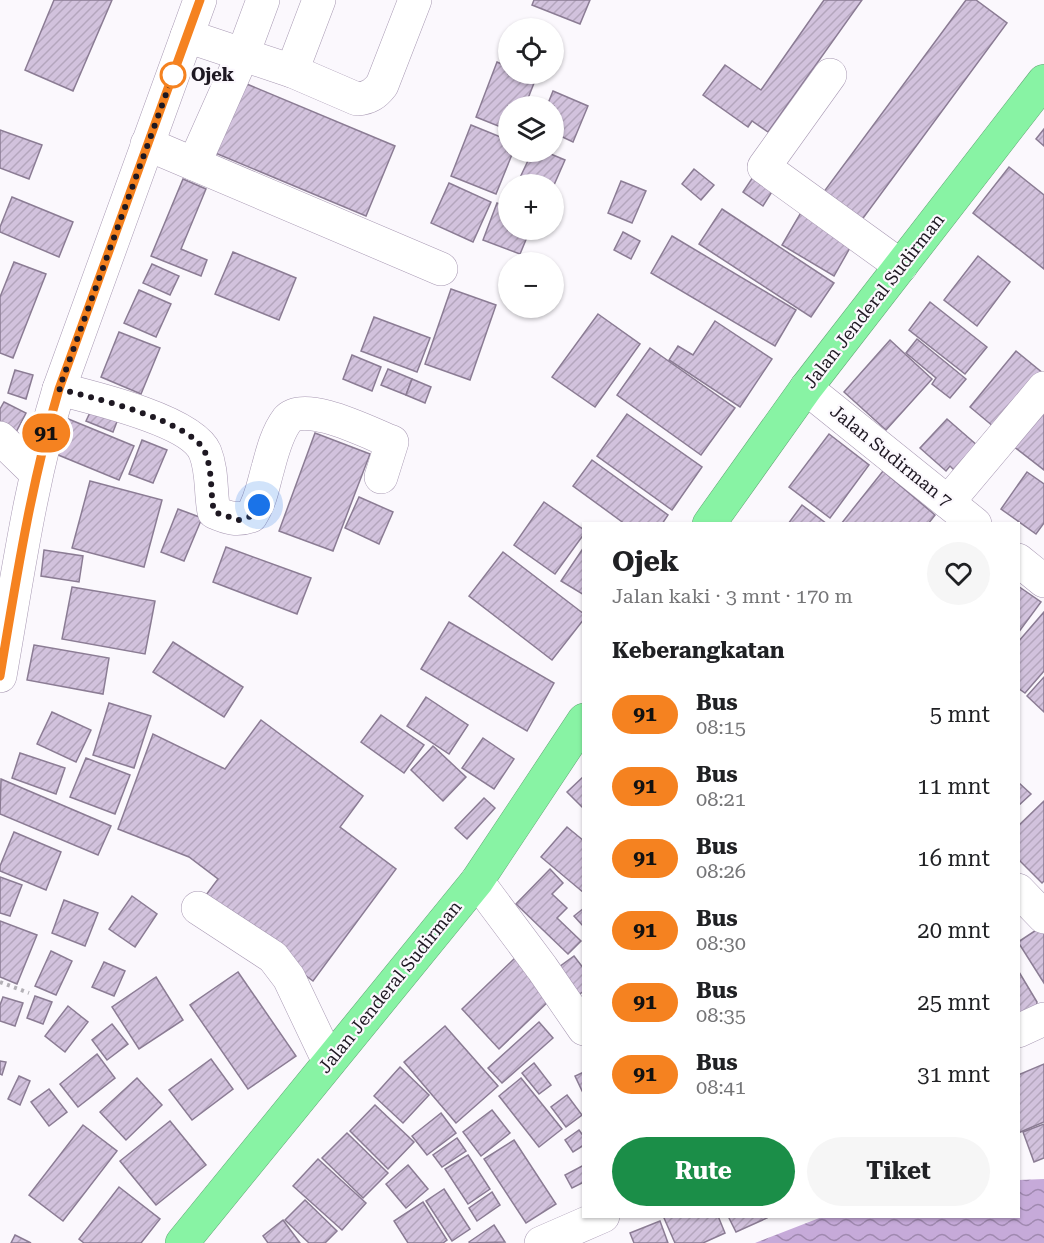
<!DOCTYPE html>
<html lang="id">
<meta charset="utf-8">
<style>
:root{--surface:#fff;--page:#f6f6f6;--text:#202124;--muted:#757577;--accent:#1b8e48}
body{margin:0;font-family:"Roboto Serif",serif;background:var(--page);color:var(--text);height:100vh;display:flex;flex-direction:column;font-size:22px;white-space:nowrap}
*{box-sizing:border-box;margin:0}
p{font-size:20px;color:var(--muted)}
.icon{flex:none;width:33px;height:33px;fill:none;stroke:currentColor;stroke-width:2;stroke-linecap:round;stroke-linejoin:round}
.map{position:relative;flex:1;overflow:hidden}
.panel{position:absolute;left:582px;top:522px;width:438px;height:696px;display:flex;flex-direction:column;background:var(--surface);border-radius:0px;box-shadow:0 2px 4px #0004}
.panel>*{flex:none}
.badge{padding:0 12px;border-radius:20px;font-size:21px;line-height:39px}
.fabs{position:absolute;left:498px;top:18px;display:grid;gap:12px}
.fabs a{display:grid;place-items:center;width:66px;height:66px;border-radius:50%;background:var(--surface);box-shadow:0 2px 4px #0004;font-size:30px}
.you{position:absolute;width:30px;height:30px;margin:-15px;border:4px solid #fff;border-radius:50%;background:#1a73e8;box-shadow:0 0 0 9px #1a73e833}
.map>.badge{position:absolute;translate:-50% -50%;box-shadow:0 0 0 3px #fff}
h2{padding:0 30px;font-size:22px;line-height:54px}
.round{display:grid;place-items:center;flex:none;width:63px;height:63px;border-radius:32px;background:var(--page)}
.head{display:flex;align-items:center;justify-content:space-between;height:102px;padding:0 30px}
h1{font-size:28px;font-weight:700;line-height:45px}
.button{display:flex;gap:12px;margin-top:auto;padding:12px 30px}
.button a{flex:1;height:69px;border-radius:36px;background:var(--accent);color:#fff;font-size:24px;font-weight:700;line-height:69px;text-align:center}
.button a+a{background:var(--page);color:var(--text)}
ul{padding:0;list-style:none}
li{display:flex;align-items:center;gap:18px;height:72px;padding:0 30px}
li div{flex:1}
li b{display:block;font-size:22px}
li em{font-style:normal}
li .badge{min-width:66px;font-weight:700;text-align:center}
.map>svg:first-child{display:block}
.water{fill:url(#water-waves)}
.building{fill:url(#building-hatch);stroke:#8b7c94;stroke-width:1.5}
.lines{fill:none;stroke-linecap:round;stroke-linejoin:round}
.minor-casing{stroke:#a899b3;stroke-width:34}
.highway-casing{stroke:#63a676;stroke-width:34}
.path{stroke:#b3b0b6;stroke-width:4;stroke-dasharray:3 4.5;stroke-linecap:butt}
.minor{stroke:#fff;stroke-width:33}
.highway{stroke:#88f3a4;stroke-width:33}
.line-casing{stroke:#fff;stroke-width:14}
.line{stroke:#f58220;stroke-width:9}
.walk{stroke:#1e1822;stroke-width:6;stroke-dasharray:0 10.8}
.stop-dot{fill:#fff;stroke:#f58220;stroke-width:3}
.labels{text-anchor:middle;stroke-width:4.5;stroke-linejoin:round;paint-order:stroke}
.stop-label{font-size:18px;font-weight:bold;fill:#1e1822;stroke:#fbf8fd;text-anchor:start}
.street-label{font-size:18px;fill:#1e1822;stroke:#fbf8fd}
</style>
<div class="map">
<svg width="1044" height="1243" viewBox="0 0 1044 1243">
<defs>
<pattern id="water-waves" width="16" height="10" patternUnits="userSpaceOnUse" patternTransform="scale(1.5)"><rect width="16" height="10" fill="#c6aad9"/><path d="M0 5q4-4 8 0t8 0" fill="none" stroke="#a089b0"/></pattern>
<pattern id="building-hatch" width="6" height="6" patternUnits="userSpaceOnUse" patternTransform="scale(1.5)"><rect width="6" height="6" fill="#d2c2dd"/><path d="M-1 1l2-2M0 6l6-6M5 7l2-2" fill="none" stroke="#b4a6bd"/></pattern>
</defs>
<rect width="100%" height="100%" fill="#fbf8fd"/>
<path class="water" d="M1044 1179V1243H755L822 1217 1018 1216 1019 1180Z"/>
<g class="building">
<path d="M54 0H112L73 91 25 70Z"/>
<path d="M534 0H590L580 24 532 5Z"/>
<path d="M824 0H862L768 132 752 121 748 127 703 95 725 65 761 90Z"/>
<path d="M966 0H976L1007 23 858 225 820 197Z"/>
<path d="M497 62 508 67V74H525L536 78 525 106H508V130L476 117Z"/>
<path d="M242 82 395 146 366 216 213 152Z"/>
<path d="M553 91 588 106 573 142 554 133V106H547Z"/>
<path d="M471 125 508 140V152H513L496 194 451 176Z"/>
<path d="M1044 129V146L1036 139Z"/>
<path d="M0 130 42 145 29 179 0 168Z"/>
<path d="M532 152H546L565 160 554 185 525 184 518 182Z"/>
<path d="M1009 167 1044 195V269L973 213Z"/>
<path d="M694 169 714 185 701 200 682 184Z"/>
<path d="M755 174 775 187 763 206 743 192Z"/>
<path d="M183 179 206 189 181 249 207 260 201 276 151 256Z"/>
<path d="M621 181 646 191 632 223 608 213Z"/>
<path d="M449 183 491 202 473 242 431 223Z"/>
<path d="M12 197 73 222 59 257 0 232V227Z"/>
<path d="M497 203 508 207V230H530L520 254 483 240Z"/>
<path d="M722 209 834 283 811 317 699 244Z"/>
<path d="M803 209 855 239 834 276 782 245Z"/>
<path d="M623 232 640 241 631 259 614 250Z"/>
<path d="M672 236 796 310 775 346 651 273Z"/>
<path d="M233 252 296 278 279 320 215 294Z"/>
<path d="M978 256 1010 282 977 326 944 300Z"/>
<path d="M14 262 46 274 13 358 0 353V297Z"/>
<path d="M152 264 179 276 170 295 143 283Z"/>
<path d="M451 289 496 305 470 380 425 364Z"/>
<path d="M139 290 171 304 156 337 124 323Z"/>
<path d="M930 302 987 347 965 374 909 330Z"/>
<path d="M598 314 640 344 595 407 552 377Z"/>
<path d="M374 317 430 338 417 372 361 351Z"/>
<path d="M715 321 772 359 740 407 669 360 678 346 693 355Z"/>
<path d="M119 332 160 348 141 394 101 377Z"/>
<path d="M917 339 966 379 950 398 932 384 936 378 906 353Z"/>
<path d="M890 340 932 379 886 430 844 392Z"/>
<path d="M650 348 735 408 701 455 617 395Z"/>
<path d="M1016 351 1044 374 1000 432 970 407Z"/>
<path d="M352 355 381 367 372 391 343 379Z"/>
<path d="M388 369 412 379 406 395 381 385Z"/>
<path d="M15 370 33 375 26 399 8 393Z"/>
<path d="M412 379 431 387 425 403 406 395Z"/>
<path d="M4 402 26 413 14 436 0 429V409Z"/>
<path d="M1044 406V470L1013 446Z"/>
<path d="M92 408 118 419 113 432 86 421Z"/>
<path d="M627 414 702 467 672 510 597 456Z"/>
<path d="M66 418 134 446 119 480 51 452Z"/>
<path d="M947 419 978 446 955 471 950 466 946 471 920 448Z"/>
<path d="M315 433 370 454 333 551 279 531Z"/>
<path d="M829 434 869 465 830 518 789 487Z"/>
<path d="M142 440 167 450 153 483 129 474Z"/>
<path d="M592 460 668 515 662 524H625L573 486Z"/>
<path d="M883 471 935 515 928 524H841Z"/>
<path d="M1027 472 1044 484V523L1036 534 1001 509Z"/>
<path d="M90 481 162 500 144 567 72 548Z"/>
<path d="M359 497 393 512 379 544 345 528Z"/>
<path d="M544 502 584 530V534L555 574 514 545Z"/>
<path d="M802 505 827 524H788Z"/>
<path d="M178 509 202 518 184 561 161 552Z"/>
<path d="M226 547 311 578 297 614 213 582Z"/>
<path d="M584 547V595L561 581Z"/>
<path d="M44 550 83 556 79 582 41 576Z"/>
<path d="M503 552 584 614V619L552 660 469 596Z"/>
<path d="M1018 586 1041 602 1018 633Z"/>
<path d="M72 587 155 601 145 654 62 639Z"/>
<path d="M1044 612V671L1025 693 1018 688V642Z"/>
<path d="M449 622 554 683 527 731 421 669Z"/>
<path d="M173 642 243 687 224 717 153 672Z"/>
<path d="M34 645 109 658 103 694 27 680Z"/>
<path d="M1044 677V712L1027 696Z"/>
<path d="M426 697 468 725 449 754 407 726Z"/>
<path d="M109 703 151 716 134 768 93 755Z"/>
<path d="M52 712 91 730 76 762 37 744Z"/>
<path d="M381 715 424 745 404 773 361 742Z"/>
<path d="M261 720 363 796 340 827 396 869 313 981 203 899 218 879 189 857 118 829 153 734 225 769Z"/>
<path d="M483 738 514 759 494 789 462 768Z"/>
<path d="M433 746 466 777 443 801 411 770Z"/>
<path d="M20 753 65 768 56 794 12 778Z"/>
<path d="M86 758 130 775 115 814 70 797Z"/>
<path d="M584 776V809L567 792Z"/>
<path d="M1 779 111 826 98 855 0 814Z"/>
<path d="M1018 782 1031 794 1018 806Z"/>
<path d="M484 798 495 808 467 839 455 828Z"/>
<path d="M1044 801V881L1042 883 1018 859V826Z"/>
<path d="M567 827 584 841V893L541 857Z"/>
<path d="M14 832 61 852 46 890 0 871V866Z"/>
<path d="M550 869 563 883 552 894 567 908 557 918 581 941 568 954 516 904Z"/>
<path d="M0 877 22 885 10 916 0 913Z"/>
<path d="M132 896 157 914 135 947 109 929Z"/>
<path d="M64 900 98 913 85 946 52 933Z"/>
<path d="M584 908V927L574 916Z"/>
<path d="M0 921 37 935 17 984 0 977Z"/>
<path d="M1044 925V983L1018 942Z"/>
<path d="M51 951 72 961 56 995 35 986Z"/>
<path d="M574 956 584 969V991L575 997 555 970Z"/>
<path d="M516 957 554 996 499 1049 462 1009Z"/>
<path d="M104 962 125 971 114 996 92 987Z"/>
<path d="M238 972 296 1056 248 1089 190 1005Z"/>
<path d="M1019 972 1037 1002 1035 1015 1018 1025Z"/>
<path d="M156 977 183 1020 139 1049 112 1007Z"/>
<path d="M35 996 52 1002 43 1024 27 1018Z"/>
<path d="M3 997 23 1003 15 1026 0 1021V1005Z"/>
<path d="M68 1006 88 1022 65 1052 45 1036Z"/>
<path d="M539 1022 553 1038 502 1083 488 1068Z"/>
<path d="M112 1024 128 1044 107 1060 92 1040Z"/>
<path d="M445 1026 498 1086 456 1123 404 1062Z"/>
<path d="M97 1054 115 1078 78 1107 60 1084Z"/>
<path d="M211 1059 233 1089 192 1120 169 1090Z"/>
<path d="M0 1061 6 1062 2 1075 0 1074Z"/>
<path d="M534 1063 551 1085 539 1094 522 1073Z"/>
<path d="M1044 1064V1122L1018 1133V1075Z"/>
<path d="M400 1067 429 1095 403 1123 374 1096Z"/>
<path d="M584 1072V1095L575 1076Z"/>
<path d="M19 1076 30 1081 20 1105 8 1099Z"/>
<path d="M137 1078 162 1105 126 1140 100 1112Z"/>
<path d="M521 1078 562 1129 539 1147 499 1096Z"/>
<path d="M49 1089 67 1112 49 1126 31 1102Z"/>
<path d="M567 1095 582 1115 566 1127 551 1107Z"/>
<path d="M375 1105 414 1142 388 1169 350 1131Z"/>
<path d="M492 1110 510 1133 481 1156 463 1132Z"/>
<path d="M441 1113 456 1133 427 1155 412 1136Z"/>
<path d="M170 1121 206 1165 156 1205 120 1161Z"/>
<path d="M1044 1124V1158L1034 1162 1023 1132Z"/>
<path d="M83 1125 117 1151 63 1221 29 1195Z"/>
<path d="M579 1130 584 1137V1145L573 1152 565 1140Z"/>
<path d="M347 1133 388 1173 363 1198 322 1158Z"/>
<path d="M457 1138 466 1151 442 1167 433 1155Z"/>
<path d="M514 1140 556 1204 526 1223 484 1159Z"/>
<path d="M468 1155 490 1189 468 1204 445 1169Z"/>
<path d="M318 1159 366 1203 342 1230 293 1186Z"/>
<path d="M408 1165 428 1189 406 1208 386 1184Z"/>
<path d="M584 1165V1182L572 1188 565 1175Z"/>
<path d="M119 1187 160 1219 141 1243H84L79 1239Z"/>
<path d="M444 1189 470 1229 452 1241 426 1201Z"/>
<path d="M492 1192 500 1205 477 1221 469 1208Z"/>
<path d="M305 1200 337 1231 325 1243H309L285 1220Z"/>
<path d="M423 1202 447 1240 443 1243H408L394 1221Z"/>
<path d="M666 1216H718L725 1233 703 1243H675L664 1218Z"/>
<path d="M728 1216H766L767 1218 736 1232Z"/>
<path d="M283 1220 300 1243H268L263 1236Z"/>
<path d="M660 1221 668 1243H634L630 1233Z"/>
<path d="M494 1225 505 1242 470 1243 469 1242Z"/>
<path d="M15 1235 31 1243H11Z"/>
</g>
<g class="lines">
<defs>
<g id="minor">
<path d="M187 36 292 71 357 99C369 98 375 94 382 85L415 0"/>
<path d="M292 71 319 0"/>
<path d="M830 75 764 167 901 266"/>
<path d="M147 144 441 269"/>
<path d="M194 164 243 54 263 0"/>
<path d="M806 388 975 524"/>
<path d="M59 389C91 397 192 421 205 452 213 472 210 492 214 512 228 518 237 521 251 516 261 501 263 485 268 468 272 453 277 433 287 420 304 399 371 434 392 442L381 477"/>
<path d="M0 438 36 473"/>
<path d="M948 502 1044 388"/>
<path d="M1018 560 1044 581"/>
<path d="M0 676C17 580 30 483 59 389L200 0"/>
<path d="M477 881 542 968 584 1029"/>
<path d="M1018 890 1044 917"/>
<path d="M198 908 273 957 289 978 329 1062"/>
<path d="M1018 1031 1044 1019"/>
<path d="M541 1243 603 1216"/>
</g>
<g id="highway">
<path d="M709 524 806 388 1044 81"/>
<path d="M182 1243 477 881 584 720"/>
</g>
</defs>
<use href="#minor" class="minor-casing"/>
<use href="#highway" class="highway-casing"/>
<path class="path" d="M0 982 29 993"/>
<use href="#minor" class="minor"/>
<use href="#highway" class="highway"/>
</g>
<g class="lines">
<defs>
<path id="line" d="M0 676C16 580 31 483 59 389L200 0"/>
</defs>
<use href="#line" class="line-casing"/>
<use href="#line" class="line"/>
<path class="walk" d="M173 75 59 389C91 397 192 421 205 452 213 472 210 492 214 512L239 520 252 516 259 505"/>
</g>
<circle class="stop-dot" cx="173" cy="75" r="12"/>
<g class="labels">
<g class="stop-label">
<text x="191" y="81">Ojek</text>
</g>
<g class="street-label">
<text transform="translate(874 301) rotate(-52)" y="6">Jalan Jenderal Sudirman</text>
<text transform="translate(891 456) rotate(39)" y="6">Jalan Sudirman 7</text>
<text transform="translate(390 987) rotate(-51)" y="6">Jalan Jenderal Sudirman</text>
</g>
</g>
</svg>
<div class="fabs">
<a><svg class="icon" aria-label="locate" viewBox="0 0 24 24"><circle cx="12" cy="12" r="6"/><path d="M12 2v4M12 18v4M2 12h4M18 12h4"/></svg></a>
<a><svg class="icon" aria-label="layers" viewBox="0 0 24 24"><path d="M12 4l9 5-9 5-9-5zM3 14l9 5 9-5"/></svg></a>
<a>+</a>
<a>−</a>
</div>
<div class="you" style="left:259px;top:505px"></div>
<b class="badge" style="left:46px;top:433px;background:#f58220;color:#111">91</b>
<section class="panel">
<div class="head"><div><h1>Ojek</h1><p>Jalan kaki · 3 mnt · 170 m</p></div><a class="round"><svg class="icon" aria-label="heart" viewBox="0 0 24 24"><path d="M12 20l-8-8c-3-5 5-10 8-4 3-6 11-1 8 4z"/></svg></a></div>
<h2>Keberangkatan</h2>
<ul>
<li><span class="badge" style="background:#f58220;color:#111">91</span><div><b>Bus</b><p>08:15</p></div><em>5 mnt</em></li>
<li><span class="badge" style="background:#f58220;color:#111">91</span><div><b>Bus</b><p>08:21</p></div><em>11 mnt</em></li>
<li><span class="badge" style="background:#f58220;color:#111">91</span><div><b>Bus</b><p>08:26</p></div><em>16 mnt</em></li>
<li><span class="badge" style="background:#f58220;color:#111">91</span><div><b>Bus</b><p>08:30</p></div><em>20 mnt</em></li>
<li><span class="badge" style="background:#f58220;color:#111">91</span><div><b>Bus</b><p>08:35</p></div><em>25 mnt</em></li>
<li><span class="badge" style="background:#f58220;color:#111">91</span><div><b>Bus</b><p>08:41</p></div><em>31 mnt</em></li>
</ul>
<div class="button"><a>Rute</a><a>Tiket</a></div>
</section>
</div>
